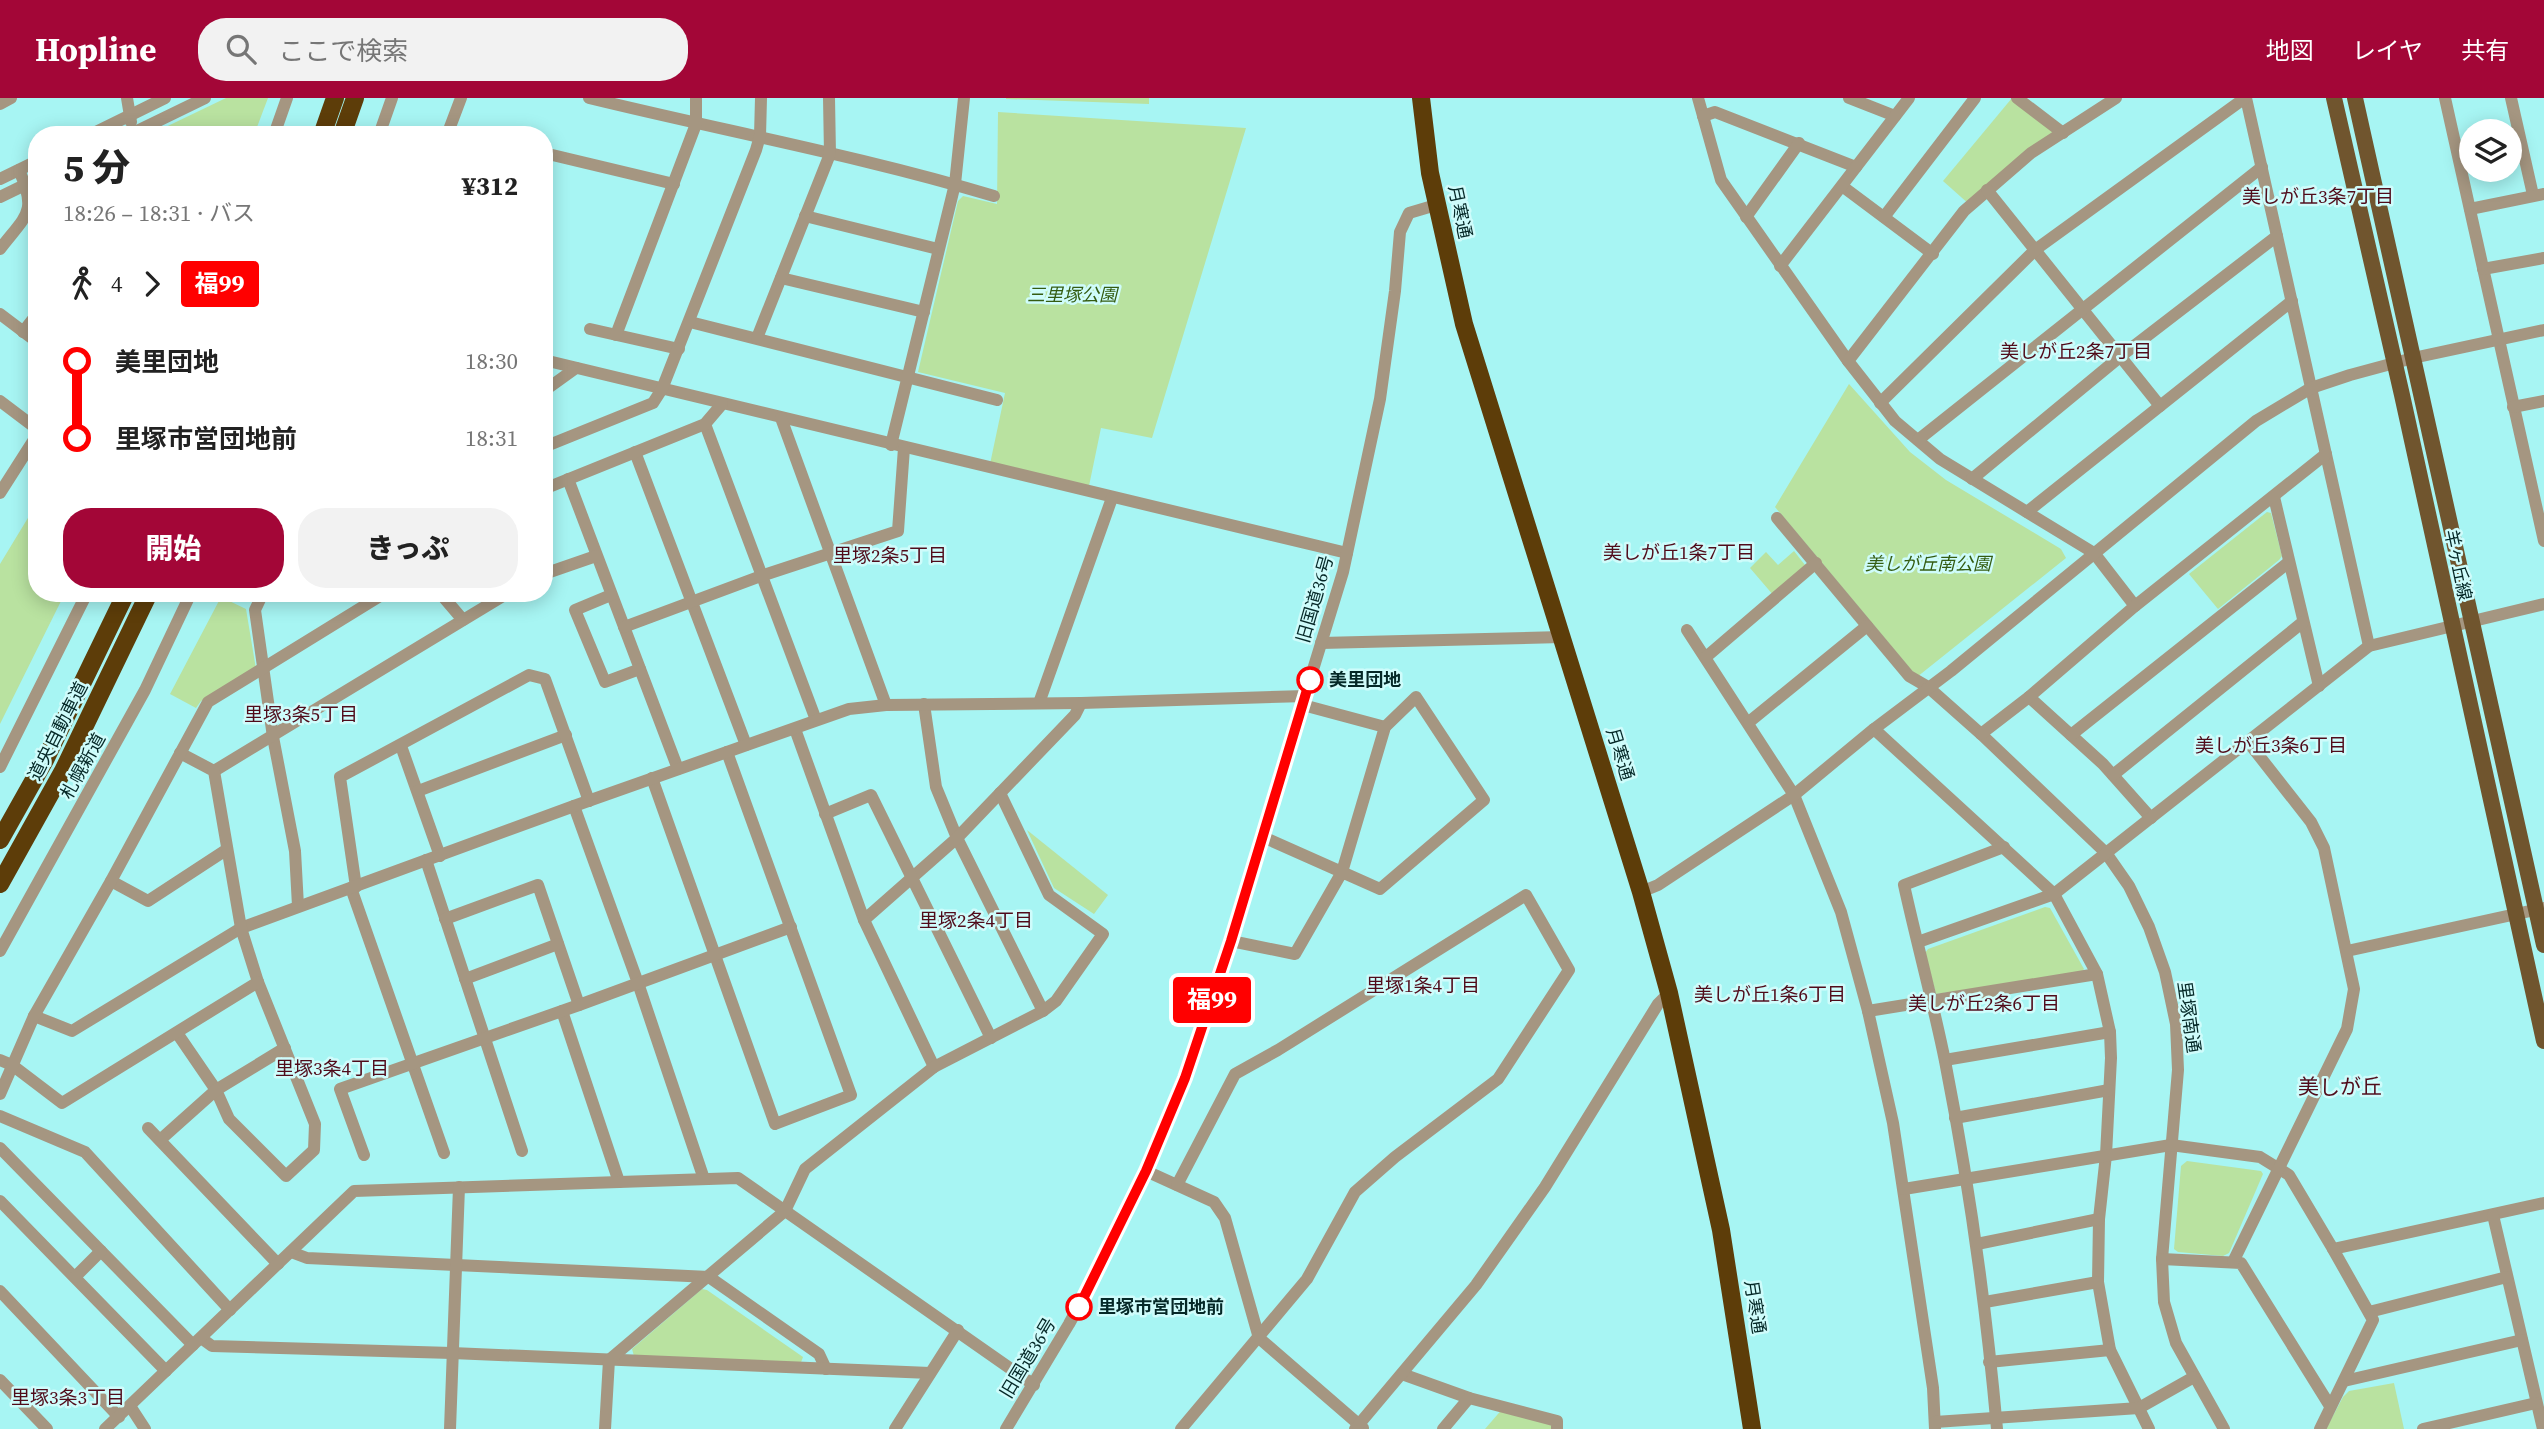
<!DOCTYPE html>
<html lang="ja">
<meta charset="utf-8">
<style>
:root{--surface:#fff;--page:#f2f2f2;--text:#222;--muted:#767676;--accent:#a30637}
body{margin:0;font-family:"Source Serif 4","Noto Sans JP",serif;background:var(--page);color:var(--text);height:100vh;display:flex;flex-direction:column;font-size:26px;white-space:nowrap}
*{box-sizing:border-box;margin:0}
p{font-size:23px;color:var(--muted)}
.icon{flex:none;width:38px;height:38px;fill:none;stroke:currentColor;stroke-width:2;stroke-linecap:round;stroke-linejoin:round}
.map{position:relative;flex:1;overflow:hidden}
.sheet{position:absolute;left:28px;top:28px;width:525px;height:476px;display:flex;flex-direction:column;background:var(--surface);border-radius:28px;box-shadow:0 4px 18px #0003}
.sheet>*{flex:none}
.badge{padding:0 14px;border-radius:5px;font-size:24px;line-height:46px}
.fabs{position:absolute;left:2459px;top:21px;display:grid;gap:14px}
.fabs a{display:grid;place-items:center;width:63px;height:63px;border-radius:50%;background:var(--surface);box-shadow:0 4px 18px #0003;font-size:35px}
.map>.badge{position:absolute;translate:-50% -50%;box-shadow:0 0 0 4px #fff}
.legs{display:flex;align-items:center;gap:10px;height:77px;padding:0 35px;font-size:23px}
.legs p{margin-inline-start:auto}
.headline{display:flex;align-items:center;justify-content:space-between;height:119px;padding:0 35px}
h1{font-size:38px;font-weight:800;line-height:52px}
.cta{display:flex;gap:14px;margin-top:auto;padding:14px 35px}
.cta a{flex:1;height:80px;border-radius:28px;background:var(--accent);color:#fff;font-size:28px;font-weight:800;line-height:80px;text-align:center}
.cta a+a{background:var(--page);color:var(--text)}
ul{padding:0 35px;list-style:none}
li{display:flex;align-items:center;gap:24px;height:77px;font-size:26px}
li i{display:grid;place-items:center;width:10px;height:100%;margin:0 9px;background:currentColor}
li i::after{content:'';width:18px;height:18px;margin:-9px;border:5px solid;border-radius:50%;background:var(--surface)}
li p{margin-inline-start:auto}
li:first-child i{background:linear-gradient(#0000 50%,currentColor 0)}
li:last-child i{background:linear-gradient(currentColor 50%,#0000 0)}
header{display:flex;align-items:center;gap:42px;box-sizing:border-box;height:98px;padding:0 35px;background:var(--accent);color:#fff}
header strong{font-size:33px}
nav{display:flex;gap:38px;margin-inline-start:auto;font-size:24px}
.search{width:490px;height:63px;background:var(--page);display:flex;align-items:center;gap:18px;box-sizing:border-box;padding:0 24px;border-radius:28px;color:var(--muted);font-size:26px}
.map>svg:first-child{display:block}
.green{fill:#b9e2a0}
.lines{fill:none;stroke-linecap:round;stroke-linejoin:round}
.minor{stroke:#a59681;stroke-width:12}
.major{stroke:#70552e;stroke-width:16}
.highway{stroke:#5d3d09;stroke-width:18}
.line-1-casing{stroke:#fff;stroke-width:16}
.line-1{stroke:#f00;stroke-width:10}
.stop-1-dot{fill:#fff;stroke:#f00;stroke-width:3.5}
.labels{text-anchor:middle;stroke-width:5;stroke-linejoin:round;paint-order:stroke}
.street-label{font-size:18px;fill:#052827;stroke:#cffcfb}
.park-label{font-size:18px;font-style:italic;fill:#345c11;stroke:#cffcfb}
.stop-label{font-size:18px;font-weight:bold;fill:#052827;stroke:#cffcfb;text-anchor:start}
.neighbourhood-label{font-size:19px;fill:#500b1a;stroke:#cffcfb}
.quarter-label{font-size:21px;fill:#500b1a;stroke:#cffcfb}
</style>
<header>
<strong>Hopline</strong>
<div class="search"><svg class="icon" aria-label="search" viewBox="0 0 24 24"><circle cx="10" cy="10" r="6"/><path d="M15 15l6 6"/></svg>ここで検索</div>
<nav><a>地図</a><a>レイヤ</a><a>共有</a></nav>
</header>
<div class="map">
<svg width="2544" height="1331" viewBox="0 0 2544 1331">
<rect width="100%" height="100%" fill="#a7f5f3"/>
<g class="green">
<path d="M226 0H268L254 37H149Z"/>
<path d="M1149 0V6L1006 1V0Z"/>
<path d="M2012 0 2063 35 1970 107 1943 83Z"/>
<path d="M998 14 1246 30 1152 340 1101 330 1089 388 990 366 1005 295 918 274 958 103 963 98 997 106Z"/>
<path d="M1849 286 1910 354 1946 382 2061 451 2066 460 1917 579 1775 409Z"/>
<path d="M37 405V495H65L0 626V466Z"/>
<path d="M2267 414 2271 415 2282 458 2279 462 2218 511 2189 476Z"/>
<path d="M1794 453 1805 467 1774 498 1750 470 1766 454 1778 467Z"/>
<path d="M221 499 246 511 256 571 201 603 196 610 170 596Z"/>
<path d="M1027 732 1108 797 1094 816 1054 790Z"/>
<path d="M2045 809 2050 810 2084 871 2081 875 1936 896 1925 855 1928 851Z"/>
<path d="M2187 1063 2261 1073 2263 1076 2229 1155 2223 1158 2178 1154 2174 1151 2181 1068Z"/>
<path d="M702 1191 707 1192 803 1259 800 1267 634 1258 632 1251Z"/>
<path d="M2394 1285 2404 1331H2326L2343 1299 2349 1293Z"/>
<path d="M1504 1309 1557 1323V1331H1485Z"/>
</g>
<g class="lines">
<g class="minor">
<path d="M127 0 131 24"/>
<path d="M589 0C724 33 861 58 994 98"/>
<path d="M1698 0 1721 82 1848 263"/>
<path d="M1849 0 1895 18"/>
<path d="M2017 0 2063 35"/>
<path d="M2116 0 2031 55 1964 113 1848 263 1895 323 1940 361 2094 455 2135 508"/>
<path d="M2246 0 2369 548"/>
<path d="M2445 0 2544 443"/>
<path d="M2511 0 2533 97"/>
<path d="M0 6 11 0"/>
<path d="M1703 18 1715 14 1856 69"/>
<path d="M449 33 465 37"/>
<path d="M90 37 165 0"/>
<path d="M129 37 205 0"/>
<path d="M274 37 287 0"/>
<path d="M379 37 392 0"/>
<path d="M447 37 461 0"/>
<path d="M544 55 674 86"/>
<path d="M0 81 37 63"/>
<path d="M1842 88 1933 156"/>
<path d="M1987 92 2160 308"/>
<path d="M0 99 37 81"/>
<path d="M2470 111 2544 96"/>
<path d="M805 118 938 151"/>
<path d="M1746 119 1799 45"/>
<path d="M1884 119 1975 0"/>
<path d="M0 151C26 117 38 115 19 72"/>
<path d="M1780 168 1909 0"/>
<path d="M2483 171 2544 160"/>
<path d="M781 180 924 214"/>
<path d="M0 216 37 244"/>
<path d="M690 224 997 302"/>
<path d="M590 231 679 251"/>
<path d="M23 234 37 216"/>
<path d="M616 237 696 26V0"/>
<path d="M757 240 830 56 829 0"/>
<path d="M544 262 1347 455"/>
<path d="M544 293 576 270"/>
<path d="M0 303 37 331"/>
<path d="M1880 305 2035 152 2245 0"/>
<path d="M2513 309 2544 303"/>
<path d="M781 320 886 607"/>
<path d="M705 326 816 622"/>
<path d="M1918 342 2262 69"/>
<path d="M891 347 955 86 964 0"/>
<path d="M544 349 653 305 662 291 756 52 760 38 761 0"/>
<path d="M635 354 746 647"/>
<path d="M568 381 678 671"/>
<path d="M1972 381 2121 258 2277 138"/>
<path d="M544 391 705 326 722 306"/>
<path d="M0 395 37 337"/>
<path d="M2274 399 2319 588"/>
<path d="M2027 414 2292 203"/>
<path d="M1777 420 1909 578 1928 589 1981 636 2106 755 2129 788 2149 829 2165 874 2176 926 2178 972 2162 1161 2164 1204 2176 1245 2224 1331"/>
<path d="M544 476 596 458"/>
<path d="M263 495 255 512 273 639 295 753 298 808"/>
<path d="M440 495 463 522"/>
<path d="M611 497 575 512 605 584 640 571"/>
<path d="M624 529 761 478 898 433 904 350"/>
<path d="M1687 532 1794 697 1841 814 1868 913 1893 1025 1933 1290 1935 1331"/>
<path d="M1321 545 1562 539"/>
<path d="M1706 559 1816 465"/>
<path d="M2029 599 2103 666 2151 720"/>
<path d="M1039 605 1112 400"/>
<path d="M924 606 936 689 957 740 1043 913"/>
<path d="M1303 607 1385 629"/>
<path d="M1749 624 1867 528"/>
<path d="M795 631 864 822 957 740 1075 617 1081 605"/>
<path d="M1874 631 2054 796 2097 876 2110 934 2111 960 2106 1057 2099 1121 2098 1184 2110 1252 2149 1331"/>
<path d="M1981 636 2029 599 2135 508 2326 356"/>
<path d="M2071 637 2289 464"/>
<path d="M401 648 440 758"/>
<path d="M0 669 87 495"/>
<path d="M214 673 508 495"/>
<path d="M2113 677 2303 524"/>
<path d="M652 680 775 1026 851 997 727 654"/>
<path d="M418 693 566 637"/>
<path d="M574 708 638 885 704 1081"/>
<path d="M825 716 871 697 991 940"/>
<path d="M426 762 522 1053"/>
<path d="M111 783 148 803 226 752"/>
<path d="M356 789 340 679 529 577 545 581 589 703"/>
<path d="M351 790 444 1055"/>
<path d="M1641 794 1658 787 1794 697 1874 631 1951 573 2256 323 2311 290 2350 277 2413 260 2544 232"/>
<path d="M445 821 538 787 579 907"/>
<path d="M864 822 934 969"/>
<path d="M1231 843 1295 856 1342 774 1385 629 1416 599 1484 702 1380 791 1263 739"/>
<path d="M1918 844 2054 796 2369 548 2544 506"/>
<path d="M0 853 145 592 191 495"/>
<path d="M2347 853 2544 810"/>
<path d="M465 881 558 846"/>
<path d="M562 913 619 1084"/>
<path d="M1868 913 2097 876"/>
<path d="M34 918 72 933 241 830 574 708 849 611 886 607 1081 605 1306 598"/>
<path d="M177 935 216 992 229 1021 286 1078 314 1052 315 1026 258 884 241 830 214 673 180 655"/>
<path d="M0 962 12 967 62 1005 258 884"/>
<path d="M1945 962 2110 934"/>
<path d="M0 996 34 918 111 783 208 604 385 495"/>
<path d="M0 1018 85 1054 230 1212"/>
<path d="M1955 1020 2109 992"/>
<path d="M148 1030 278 1166"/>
<path d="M160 1042 216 992 285 950"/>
<path d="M0 1050 193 1247"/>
<path d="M364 1057 340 991 579 907 791 829"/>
<path d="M1146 1073 1214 1104 1225 1120 1259 1240 1363 1330"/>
<path d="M1177 1087 1235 976 1278 952 1526 797 1569 872 1498 981 1395 1059 1355 1094 1307 1181 1181 1331"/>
<path d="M1904 1091 2171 1047 2260 1059 2289 1077 2333 1151 2544 1105"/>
<path d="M0 1103 166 1273"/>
<path d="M2493 1117 2543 1331"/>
<path d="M1977 1146 2099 1121"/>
<path d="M291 1154 307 1160 709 1179 819 1256 826 1271"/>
<path d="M2162 1161 2241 1165 2330 1308"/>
<path d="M2233 1164 2347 931 2354 891 2324 750 2311 724 2249 645"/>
<path d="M75 1179 101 1153"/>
<path d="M0 1193 119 1319"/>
<path d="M1985 1204 2098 1184"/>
<path d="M2369 1214 2507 1179"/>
<path d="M201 1240 212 1248 452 1255 930 1275"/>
<path d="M1989 1264 2110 1252"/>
<path d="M1402 1276 1469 1300 1557 1323V1331"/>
<path d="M0 1282 47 1331"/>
<path d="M2344 1283 2522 1242"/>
<path d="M130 1308 145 1331"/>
<path d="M1935 1324 2139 1310 2194 1279"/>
<path d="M105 1331 354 1093 738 1080 1034 1287"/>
<path d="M450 1331 459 1089"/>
<path d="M605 1331 609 1262 785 1113 805 1071 934 969 1043 913 1056 903 1103 836 1049 797 1000 695"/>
<path d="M895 1331 958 1232"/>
<path d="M1006 1331 1069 1226 1098 1173 1146 1073 1202 933 1343 474 1380 301 1395 193 1400 134 1409 115 1436 107"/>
<path d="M1355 1331 1476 1187 1545 1089 1658 906 1669 895"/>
<path d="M1443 1331 1469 1300"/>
<path d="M1997 1331C1986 1207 1969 1085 1945 963 1933 904 1917 846 1904 787L2004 749"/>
<path d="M2320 1331 2373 1222 2333 1151"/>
<path d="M2423 1331 2536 1305"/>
</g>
<g class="major">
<path d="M2334 0 2402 297 2544 943"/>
<path d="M2355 0 2544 847"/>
</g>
<g class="highway">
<path d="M1421 0 1430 75 1464 226 1641 794 1669 895 1721 1132 1752 1331"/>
<path d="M322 37 335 0"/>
<path d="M342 37 355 0"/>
<path d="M0 742 45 662 126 495"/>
<path d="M0 786 63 673 149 495"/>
</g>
</g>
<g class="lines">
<defs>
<path id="line-1" d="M1079 1209 1146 1073 1185 980 1231 843 1310 582"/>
</defs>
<use href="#line-1" class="line-1-casing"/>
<use href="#line-1" class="line-1"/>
</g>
<g class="stop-1-dot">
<circle cx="1310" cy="582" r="12"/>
<circle cx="1079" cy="1209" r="12"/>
</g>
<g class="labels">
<g class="street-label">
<text transform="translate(1460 114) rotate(78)" y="6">月寒通</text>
<text transform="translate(2458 467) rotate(78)" y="6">羊ヶ丘線</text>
<text transform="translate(1315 501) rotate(-74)" y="6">旧国道36号</text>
<text transform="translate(58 633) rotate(-63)" y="6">道央自動車道</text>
<text transform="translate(1620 656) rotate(73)" y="6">月寒通</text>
<text transform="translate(83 668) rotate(-61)" y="6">札幌新道</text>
<text transform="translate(2189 919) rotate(82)" y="6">里塚南通</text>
<text transform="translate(1755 1209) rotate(81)" y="6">月寒通</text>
<text transform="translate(1028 1260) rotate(-59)" y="6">旧国道36号</text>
</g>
<g class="park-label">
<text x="1072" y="203">三里塚公園</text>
<text x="1928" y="472">美しが丘南公園</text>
</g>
<g class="stop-label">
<text x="1329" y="588">美里団地</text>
<text x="1098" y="1215">里塚市営団地前</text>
</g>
<g class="neighbourhood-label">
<text x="2318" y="105">美しが丘3条7丁目</text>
<text x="2076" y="260">美しが丘2条7丁目</text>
<text x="1679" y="461">美しが丘1条7丁目</text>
<text x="890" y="464">里塚2条5丁目</text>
<text x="301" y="623">里塚3条5丁目</text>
<text x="2271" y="654">美しが丘3条6丁目</text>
<text x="976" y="829">里塚2条4丁目</text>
<text x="1423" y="894">里塚1条4丁目</text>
<text x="1770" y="903">美しが丘1条6丁目</text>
<text x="1984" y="912">美しが丘2条6丁目</text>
<text x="332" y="977">里塚3条4丁目</text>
<text x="68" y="1306">里塚3条3丁目</text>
</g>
<g class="quarter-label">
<text x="2340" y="996">美しが丘</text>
</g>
</g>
</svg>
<div class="fabs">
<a><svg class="icon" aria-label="layers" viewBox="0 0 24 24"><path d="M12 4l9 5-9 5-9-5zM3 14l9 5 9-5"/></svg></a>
</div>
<b class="badge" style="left:1212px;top:902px;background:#f00;color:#fff">福99</b>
<section class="sheet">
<div class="headline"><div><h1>5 分</h1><p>18:26 – 18:31 · バス</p></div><b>¥312</b></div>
<div class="legs"><svg class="icon" aria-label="walk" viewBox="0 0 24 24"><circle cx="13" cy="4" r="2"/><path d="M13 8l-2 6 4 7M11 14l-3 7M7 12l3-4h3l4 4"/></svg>4<svg class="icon" aria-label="forward" viewBox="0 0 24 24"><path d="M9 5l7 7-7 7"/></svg><b class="badge" style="background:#f00;color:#fff">福99</b></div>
<ul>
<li><i style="color:#f00"></i><b>美里団地</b><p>18:30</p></li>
<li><i style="color:#f00"></i><b>里塚市営団地前</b><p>18:31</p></li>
</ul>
<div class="cta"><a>開始</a><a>きっぷ</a></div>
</section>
</div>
